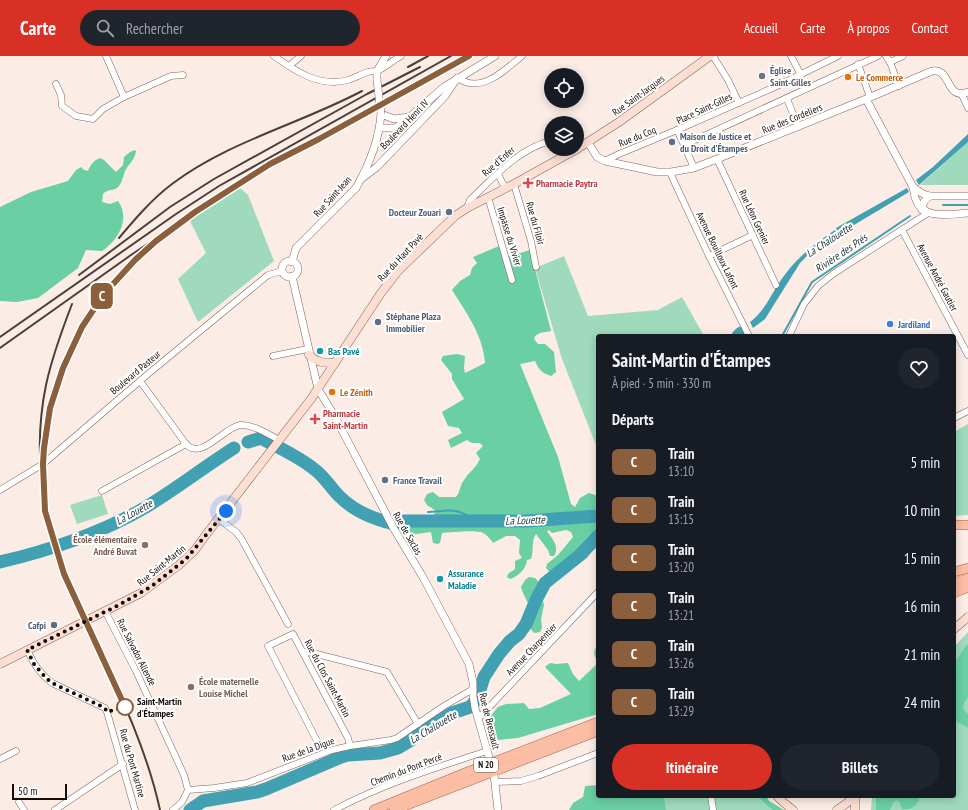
<!DOCTYPE html>
<html lang="fr">
<meta charset="utf-8">
<style>
:root{--surface:#171b24;--page:#20242c;--text:#f1f3f6;--muted:#9ea1a6;--accent:#d93025}
body{margin:0;font-family:"PT Sans Narrow",sans-serif;background:var(--page);color:var(--text);height:100vh;display:flex;flex-direction:column;font-size:15px;white-space:nowrap}
*{box-sizing:border-box;margin:0}
p{font-size:13px;color:var(--muted)}
.icon{flex:none;width:22px;height:22px;fill:none;stroke:currentColor;stroke-width:2;stroke-linecap:round;stroke-linejoin:round}
.map{position:relative;flex:1;overflow:hidden}
.side{position:absolute;left:596px;top:278px;width:360px;height:464px;display:flex;flex-direction:column;background:var(--surface);border-radius:4px;box-shadow:0 2px 10px #0003}
.side>*{flex:none}
.badge{padding:0 8px;border-radius:6px;font-size:14px;line-height:26px}
.buttons{position:absolute;left:544px;top:12px;display:grid;gap:8px}
.buttons a{display:grid;place-items:center;width:40px;height:40px;border-radius:50%;background:var(--surface);box-shadow:0 2px 10px #0003;font-size:20px}
.scale{position:absolute;left:12px;bottom:10px;width:55px;box-sizing:border-box;padding-left:4px;border:2px solid #160b07;border-top:0;font-size:11px;line-height:14px;white-space:nowrap;color:#160b07;-webkit-text-stroke:3px #fff;paint-order:stroke}
.you{position:absolute;width:20px;height:20px;margin:-10px;border:3px solid #fff;border-radius:50%;background:#1a73e8;box-shadow:0 0 0 6px #1a73e833}
.map>.badge{position:absolute;translate:-50% -50%;box-shadow:0 0 0 2px #fff}
h2{padding:0 16px;font-size:15px;line-height:36px}
.round{display:grid;place-items:center;flex:none;width:42px;height:42px;border-radius:21px;background:var(--page)}
.overview{display:flex;align-items:center;justify-content:space-between;height:68px;padding:0 16px}
h1{font-size:19px;font-weight:700;line-height:30px}
.cta{display:flex;gap:8px;margin-top:auto;padding:8px 16px}
.cta a{flex:1;height:46px;border-radius:24px;background:var(--accent);color:#fff;font-size:16px;font-weight:700;line-height:46px;text-align:center}
.cta a+a{background:var(--page);color:var(--text)}
ul{padding:0;list-style:none}
li{display:flex;align-items:center;gap:12px;height:48px;padding:0 16px}
li div{flex:1}
li b{display:block;font-size:15px}
li em{font-style:normal}
li .badge{min-width:44px;font-weight:700;text-align:center}
header{display:flex;align-items:center;gap:24px;box-sizing:border-box;height:56px;padding:0 20px;background:var(--accent);color:#fff}
header strong{font-size:19px}
nav{display:flex;gap:22px;margin-inline-start:auto;font-size:14px}
.search{width:280px;height:36px;background:var(--page);display:flex;align-items:center;gap:10px;box-sizing:border-box;padding:0 14px;border-radius:22px;color:var(--muted);font-size:15px}
.map>svg:first-child{display:block}
.green{fill:#9fdabe}
.forest{fill:#6acfa4}
.water{fill:#41a1b2}
.lines{fill:none;stroke-linecap:round;stroke-linejoin:round}
.stream{stroke:#41a1b2;stroke-width:2}
.river{stroke:#41a1b2;stroke-width:13}
.minor-casing{stroke:#826358;stroke-width:7}
.tertiary-casing{stroke:#826358;stroke-width:8}
.secondary-casing{stroke:#826358;stroke-width:9}
.primary-casing{stroke:#a96246;stroke-width:10}
.minor{stroke:#fff;stroke-width:6}
.tertiary{stroke:#fff;stroke-width:7}
.secondary{stroke:#fdded2;stroke-width:8}
.primary{stroke:#fbbda4;stroke-width:9}
.rail{stroke:#4b3f3a;stroke-width:2}
.tertiary-bridge-casing{stroke:#826358;stroke-width:8;stroke-linecap:butt}
.tertiary-bridge{stroke:#fff;stroke-width:7}
.line-casing{stroke:#fff;stroke-width:9}
.line{stroke:#8b5e3c;stroke-width:6}
.walk{stroke:#160b07;stroke-width:4;stroke-dasharray:0 7.2}
.worship-dot{fill:#6b7280;stroke:#fff;stroke-width:1.5}
.food-dot{fill:#e8710a;stroke:#fff;stroke-width:1.5}
.service-dot{fill:#5c6f8a;stroke:#fff;stroke-width:1.5}
.health-dot{fill:#e0444e;stroke:#fff;stroke-width:1.5}
.shop-dot{fill:#3f7fe0;stroke:#fff;stroke-width:1.5}
.culture-dot{fill:#0f9aa8;stroke:#fff;stroke-width:1.5}
.education-dot{fill:#8d6e63;stroke:#fff;stroke-width:1.5}
.stop-dot{fill:#fff;stroke:#8b5e3c;stroke-width:2}
.labels{text-anchor:middle;stroke-width:4;stroke-linejoin:round;paint-order:stroke}
.shield{fill:#fff;stroke:#5c5451;stroke-width:1}
.shield-label{font-size:9px;font-weight:bold;fill:#160b07}
.worship-label{font-size:10px;font-weight:bold;fill:#5b616d;stroke:#fff;text-anchor:start}
.food-label{font-size:10px;font-weight:bold;fill:#c56008;stroke:#fff;text-anchor:start}
.street-label{font-size:10px;fill:#160b07;stroke:#fff}
.service-label{font-size:10px;font-weight:bold;fill:#4e5e75;stroke:#fff;text-anchor:start}
.health-label{font-size:10px;font-weight:bold;fill:#be3a42;stroke:#fff;text-anchor:start}
.shop-label{font-size:10px;font-weight:bold;fill:#366cbe;stroke:#fff;text-anchor:start}
.culture-label{font-size:10px;font-weight:bold;fill:#0d838f;stroke:#fff;text-anchor:start}
.education-label{font-size:10px;font-weight:bold;fill:#785e54;stroke:#fff;text-anchor:end}
.stop-label{font-size:10px;font-weight:bold;fill:#160b07;stroke:#fff;text-anchor:start}
.water-label{font-size:11px;font-style:italic;fill:#1b3135;stroke:#fff}
</style>
<header>
<strong>Carte</strong>
<div class="search"><svg class="icon" aria-label="search" viewBox="0 0 24 24"><circle cx="10" cy="10" r="6"/><path d="M15 15l6 6"/></svg>Rechercher</div>
<nav><a>Accueil</a><a>Carte</a><a>À propos</a><a>Contact</a></nav>
</header>
<div class="map">
<svg width="968" height="754" viewBox="0 0 968 754">
<rect width="100%" height="100%" fill="#fbece6"/>
<g class="green">
<path d="M968 86V129H920Z"/>
<path d="M239 131 248 139 274 205 198 266 178 223 206 197 189 163Z"/>
<path d="M564 200 588 260 658 254 682 241 704 280H598V394L562 303 535 212Z"/>
<path d="M968 368V459L954 460V376Z"/>
<path d="M102 439 108 458 77 468 70 449Z"/>
<path d="M968 576V754H871L872 740H954V591Z"/>
<path d="M664 740H757L772 754H666Z"/>
</g>
<g class="forest">
<path d="M135 94 136 95C135 104 129 107 125 115 123 120 122 128 117 132 112 135 107 133 103 138L102 146 110 148 118 145C131 163 118 184 102 195L86 194 78 212 38 242 17 246 0 245V151L31 136 68 125 76 114 81 111 84 114 88 115C90 109 94 104 100 102L104 104 116 116 123 109 124 101 130 96Z"/>
<path d="M499 190 504 202 530 194 551 275 540 277 535 280 534 283 538 288H545L554 296 556 316 551 320C542 317 539 314 535 305L520 308 558 401 571 448 575 451 580 442 589 437 598 440V479L596 486 587 502 582 504 575 496 564 507 560 520 555 522 546 512 547 508 558 499 573 481 571 476 566 474 552 477 549 474 547 475C552 483 560 490 554 500H550L548 494 536 478C531 485 534 495 531 503L527 504C526 513 519 520 510 523L507 521 508 518 515 513V505L522 502 519 497 520 484 515 480H506L493 487C490 482 486 478 481 476 472 474 451 476 442 477L440 487 437 488 433 487 431 476C420 477 408 481 399 473V468C410 466 431 467 436 455L427 449 424 444 427 438 433 436 439 441H456C460 436 460 429 464 424 469 416 476 412 480 403L476 397 483 390 480 387H472L467 384 451 392 448 384 462 377 459 372 448 370 442 356 464 343 452 323V318L441 304 443 300 457 298 465 300 464 312 465 317 485 307C483 279 466 256 452 234L460 225 470 219 472 212 477 207 473 201Z"/>
<path d="M529 521 535 522 538 525 544 549 541 563 542 572 540 576 534 577 530 572C531 566 532 559 530 553 528 545 523 539 521 531L525 524Z"/>
<path d="M598 588V658L518 682 498 684 490 681 487 673 489 662 498 651 506 648 524 647 529 653 540 652 571 638 545 611 550 607 556 608 568 607 573 618 579 625 598 607C594 598 592 597 598 588Z"/>
<path d="M968 588V641L964 648 963 653 968 658V672L954 664V608L965 591Z"/>
<path d="M598 729V740H664L666 754H569L573 747 583 741 585 730Z"/>
<path d="M757 740H767L769 745 784 754H772Z"/>
<path d="M876 740H920V741C917 750 912 754 902 753L900 747 897 744 893 747 890 754H876Z"/>
</g>
<g class="water">
<path d="M968 78V86L919 129 916 124 933 111Z"/>
<path d="M907 132 909 136 839 178 836 172Z"/>
<path d="M835 174 838 179 807 200 800 207 765 263 753 272 750 266C765 255 771 238 781 224 795 203 814 188 835 174Z"/>
</g>
<g class="lines">
<g class="stream">
<path d="M943 149H968"/>
<path d="M782 280 812 226 910 160"/>
<path d="M428 456C448 455 459 450 475 466"/>
</g>
<g class="river">
<path d="M738 280 741 277"/>
<path d="M248 386 261 382C279 392 298 400 314 413 324 420 331 432 339 440 355 456 378 465 400 469L403 465H526L598 460"/>
<path d="M0 506C48 495 104 476 146 451 176 433 204 411 234 392"/>
<path d="M190 754 203 745 257 736 266 733 341 701 348 699 380 697 398 692 410 685 422 675 452 657 470 651 477 643 484 621 499 598 510 585 519 578 526 568 536 544 545 527 580 499 598 480"/>
</g>
<defs>
<g id="minor">
<path d="M106 0 124 41"/>
<path d="M274 0C295 15 320 32 348 24 355 22 361 18 368 16 371 15 374 15 377 15 385 12 393 4 401 0"/>
<path d="M713 0 728 24 739 47"/>
<path d="M791 0 801 19"/>
<path d="M838 0 777 30 677 74 684 89 878 0"/>
<path d="M886 0 890 6 899 30"/>
<path d="M890 6 903 0"/>
<path d="M858 8 870 41"/>
<path d="M289 10 301 0"/>
<path d="M457 22C461 24 465 26 469 27 489 31 508 11 522 0"/>
<path d="M56 28 61 39 62 50 76 60 93 63 103 53 124 41 171 20 183 19"/>
<path d="M962 39 968 52"/>
<path d="M787 43 798 70"/>
<path d="M684 89 694 112"/>
<path d="M717 103 776 229"/>
<path d="M605 105 619 98 677 74"/>
<path d="M671 116 672 121 709 200 749 280"/>
<path d="M498 118 505 132"/>
<path d="M514 128 531 185 536 211"/>
<path d="M488 141 512 224"/>
<path d="M467 152 470 144C493 122 519 92 551 85"/>
<path d="M902 174 968 299"/>
<path d="M709 200 753 179"/>
<path d="M789 280 804 248 818 230 833 218 928 157"/>
<path d="M273 300 308 293"/>
<path d="M140 325 186 388C201 405 223 372 240 369 252 368 268 378 279 384"/>
<path d="M954 362 968 355"/>
<path d="M0 434 43 408 148 318 268 219 282 215"/>
<path d="M102 435 186 388"/>
<path d="M219 463 236 476 241 482 288 568"/>
<path d="M105 555 136 615 184 719 188 734"/>
<path d="M27 594C34 608 40 618 52 627L105 652 107 656 135 754"/>
<path d="M303 596 313 597 387 616 418 668"/>
<path d="M478 663 598 536"/>
<path d="M317 685 268 590 293 578 348 682 350 690"/>
<path d="M0 703 16 695"/>
<path d="M495 726 521 725 538 720 598 697"/>
<path d="M188 734 214 732 247 727 332 694 350 690 391 684 397 682 444 650 473 633"/>
<path d="M711 740 713 754"/>
<path d="M19 746 24 754"/>
<path d="M55 754 123 708"/>
<path d="M173 754 182 746 188 734"/>
<path d="M334 754C383 728 435 712 487 695"/>
</g>
<g id="tertiary">
<path d="M377 24V15L386 0"/>
<path d="M866 43 913 131C914 135 914 140 916 144 923 164 951 158 968 157"/>
<path d="M380 72H395L403 67 444 31 495 0"/>
<path d="M588 86 597 101 605 105 657 116H671L694 112 717 103 866 43 932 15C952 12 945 45 968 36"/>
<path d="M361 123 377 111 445 40 457 22"/>
<path d="M913 131 923 138 930 140"/>
<path d="M922 154C923 146 924 144 930 140H968"/>
<circle cx="290" cy="213" r="8"/>
<path d="M292 206 296 192 356 132C369 109 379 85 381 58L394 63 409 61"/>
<path d="M292 220 318 333 334 359 394 473 424 523 469 608 473 626V640L475 652 489 701"/>
<path d="M494 719 498 754"/>
</g>
<g id="secondary">
<path d="M577 93 619 66 710 0"/>
<path d="M309 299C317 307 324 307 335 307"/>
<path d="M954 573 968 561"/>
<path d="M0 608 141 537 179 509 195 494 205 480 311 343 381 237 398 215 455 160 467 152 514 128 577 93"/>
<path d="M777 740 783 746 793 754"/>
<path d="M855 740V754"/>
<path d="M837 754 847 747 853 740"/>
</g>
<g id="primary">
<path d="M954 469H968"/>
<path d="M954 516 968 512"/>
<path d="M954 528 968 522"/>
<path d="M954 537 968 531"/>
<path d="M374 754 465 717 598 666"/>
<path d="M394 754 598 675"/>
</g>
</defs>
<use href="#minor" class="minor-casing"/>
<use href="#tertiary" class="tertiary-casing"/>
<use href="#secondary" class="secondary-casing"/>
<use href="#primary" class="primary-casing"/>
<use href="#minor" class="minor"/>
<use href="#tertiary" class="tertiary"/>
<use href="#secondary" class="secondary"/>
<use href="#primary" class="primary"/>
<g class="rail">
<path d="M408 11 428 0"/>
<path d="M119 182C135 163 152 143 172 128 229 85 300 68 362 35"/>
<path d="M79 219 170 151 214 123 367 38 420 11"/>
<path d="M72 248C62 274 52 301 46 329 33 392 41 459 65 519 73 541 84 561 94 582 120 638 147 694 160 754"/>
<path d="M0 281 176 158 219 130 451 0"/>
<path d="M0 292 131 199 195 156 270 108 319 83 469 0"/>
<path d="M45 383C57 307 88 248 145 195"/>
</g>
<defs>
<path id="tertiary-bridge" d="M377 24 381 58"/>
</defs>
<use href="#tertiary-bridge" class="tertiary-bridge-casing"/>
<use href="#tertiary-bridge" class="tertiary-bridge"/>
</g>
<g class="lines">
<defs>
<path id="line" d="M126 653 64 518 45 455 43 408 44 392 50 352 63 312 82 271 104 238 135 204 156 185 195 156 270 108 319 83 469 0"/>
</defs>
<use href="#line" class="line-casing"/>
<use href="#line" class="line"/>
<path class="walk" d="M125 651 107 656 105 652 101 650 52 627 46 622 34 608 27 594 119 549 152 530 186 503 226 455"/>
</g>
<circle class="worship-dot" cx="762" cy="20" r="4"/>
<g class="food-dot">
<circle cx="848" cy="21" r="4"/>
<circle cx="332" cy="336" r="4"/>
</g>
<g class="service-dot">
<circle cx="672" cy="86" r="4"/>
<circle cx="449" cy="156" r="4"/>
<circle cx="378" cy="266" r="4"/>
<circle cx="385" cy="424" r="4"/>
<circle cx="54" cy="569" r="4"/>
</g>
<g class="health-dot">
<path d="M526 121h4v4h4v4h-4v4h-4v-4h-4v-4h4z"/>
<path d="M313 357h4v4h4v4h-4v4h-4v-4h-4v-4h4z"/>
</g>
<circle class="shop-dot" cx="890" cy="268" r="4"/>
<g class="culture-dot">
<circle cx="320" cy="295" r="4"/>
<circle cx="440" cy="523" r="4"/>
</g>
<g class="education-dot">
<circle cx="145" cy="489" r="4"/>
<circle cx="191" cy="631" r="4"/>
</g>
<circle class="stop-dot" cx="125" cy="651" r="8"/>
<g class="labels">
<rect class="shield" x="474" y="702" width="24" height="14" rx="3"/>
<g class="shield-label">
<text x="486" y="712">N 20</text>
</g>
<g class="worship-label">
<text x="770" y="18">Église<tspan x="770" dy="12">Saint-Gilles</tspan></text>
</g>
<g class="food-label">
<text x="856" y="25">Le Commerce</text>
<text x="340" y="340">Le Zénith</text>
</g>
<g class="street-label">
<text transform="translate(638 39) rotate(-36)" y="4">Rue Saint-Jacques</text>
<text transform="translate(704 52) rotate(-25)" y="4">Place Saint-Gilles</text>
<text transform="translate(792 62) rotate(-22)" y="4">Rue des Cordeliers</text>
<text transform="translate(404 68) rotate(-46)" y="4">Boulevard Henri IV</text>
<text transform="translate(637 80) rotate(-22)" y="4">Rue du Coq</text>
<text transform="translate(498 105) rotate(-41)" y="4">Rue d'Enfer</text>
<text transform="translate(332 140) rotate(-48)" y="4">Rue Saint-Jean</text>
<text transform="translate(755 161) rotate(65)" y="4">Rue Léon Grenier</text>
<text transform="translate(536 167) rotate(74)" y="4">Rue du Filoir</text>
<text transform="translate(510 180) rotate(73)" y="4">Impasse du Vivier</text>
<text transform="translate(718 194) rotate(64)" y="4">Avenue Bouilloux Lafont</text>
<text transform="translate(400 201) rotate(-47)" y="4">Rue du Haut Pavé</text>
<text transform="translate(938 221) rotate(62)" y="4">Avenue André Gautier</text>
<text transform="translate(135 316) rotate(-40)" y="4">Boulevard Pasteur</text>
<text transform="translate(408 477) rotate(60)" y="4">Rue de Saclas</text>
<text transform="translate(161 509) rotate(-39)" y="4">Rue Saint-Martin</text>
<text transform="translate(531 593) rotate(-46)" y="4">Avenue Charpentier</text>
<text transform="translate(137 596) rotate(63)" y="4">Rue Salvador Allende</text>
<text transform="translate(328 622) rotate(62)" y="4">Rue du Clos Saint-Martin</text>
<text transform="translate(490 665) rotate(76)" y="4">Rue de Bressault</text>
<text transform="translate(308 693) rotate(-20)" y="4">Rue de la Digue</text>
<text transform="translate(133 707) rotate(74)" y="4">Rue du Pont Martine</text>
<text transform="translate(406 713) rotate(-21)" y="4">Chemin du Pont Percé</text>
</g>
<g class="service-label">
<text x="680" y="84">Maison de Justice et<tspan x="680" dy="12">du Droit d'Étampes</tspan></text>
<text x="441" y="160" text-anchor="end">Docteur Zouari</text>
<text x="386" y="264">Stéphane Plaza<tspan x="386" dy="12">Immobilier</tspan></text>
<text x="393" y="428">France Travail</text>
<text x="46" y="573" text-anchor="end">Cafpi</text>
</g>
<g class="health-label">
<text x="536" y="131">Pharmacie Paytra</text>
<text x="323" y="361">Pharmacie<tspan x="323" dy="12">Saint-Martin</tspan></text>
</g>
<g class="shop-label">
<text x="898" y="272">Jardiland</text>
</g>
<g class="culture-label">
<text x="328" y="299">Bas Pavé</text>
<text x="448" y="521">Assurance<tspan x="448" dy="12">Maladie</tspan></text>
</g>
<g class="education-label">
<text x="137" y="487">École élémentaire<tspan x="137" dy="12">André Buvat</tspan></text>
<text x="199" y="629" text-anchor="start">École maternelle<tspan x="199" dy="12">Louise Michel</tspan></text>
</g>
<g class="stop-label">
<text x="137" y="649">Saint-Martin<tspan x="137" dy="12">d'Étampes</tspan></text>
</g>
<g class="water-label">
<text transform="translate(829 184) rotate(-33)" y="4">La Chalouette</text>
<text transform="translate(841 197) rotate(-34)" y="4">Rivière des Prés</text>
<text transform="translate(134 456) rotate(-29)" y="4">La Louette</text>
<text transform="translate(525 464) rotate(-2)" y="4">La Louette</text>
<text transform="translate(433 671) rotate(-31)" y="4">La Chalouette</text>
</g>
</g>
</svg>
<div class="buttons">
<a><svg class="icon" aria-label="locate" viewBox="0 0 24 24"><circle cx="12" cy="12" r="6"/><path d="M12 2v4M12 18v4M2 12h4M18 12h4"/></svg></a>
<a><svg class="icon" aria-label="layers" viewBox="0 0 24 24"><path d="M12 4l9 5-9 5-9-5zM3 14l9 5 9-5"/></svg></a>
</div>
<div class="scale">50 m</div>
<div class="you" style="left:226px;top:455px"></div>
<b class="badge" style="left:102px;top:240px;background:#8b5e3c;color:#fff">C</b>
<section class="side">
<div class="overview"><div><h1>Saint-Martin d'Étampes</h1><p>À pied · 5 min · 330 m</p></div><a class="round"><svg class="icon" aria-label="heart" viewBox="0 0 24 24"><path d="M12 20l-8-8c-3-5 5-10 8-4 3-6 11-1 8 4z"/></svg></a></div>
<h2>Départs</h2>
<ul>
<li><span class="badge" style="background:#8b5e3c;color:#fff">C</span><div><b>Train</b><p>13:10</p></div><em>5 min</em></li>
<li><span class="badge" style="background:#8b5e3c;color:#fff">C</span><div><b>Train</b><p>13:15</p></div><em>10 min</em></li>
<li><span class="badge" style="background:#8b5e3c;color:#fff">C</span><div><b>Train</b><p>13:20</p></div><em>15 min</em></li>
<li><span class="badge" style="background:#8b5e3c;color:#fff">C</span><div><b>Train</b><p>13:21</p></div><em>16 min</em></li>
<li><span class="badge" style="background:#8b5e3c;color:#fff">C</span><div><b>Train</b><p>13:26</p></div><em>21 min</em></li>
<li><span class="badge" style="background:#8b5e3c;color:#fff">C</span><div><b>Train</b><p>13:29</p></div><em>24 min</em></li>
</ul>
<div class="cta"><a>Itinéraire</a><a>Billets</a></div>
</section>
</div>
